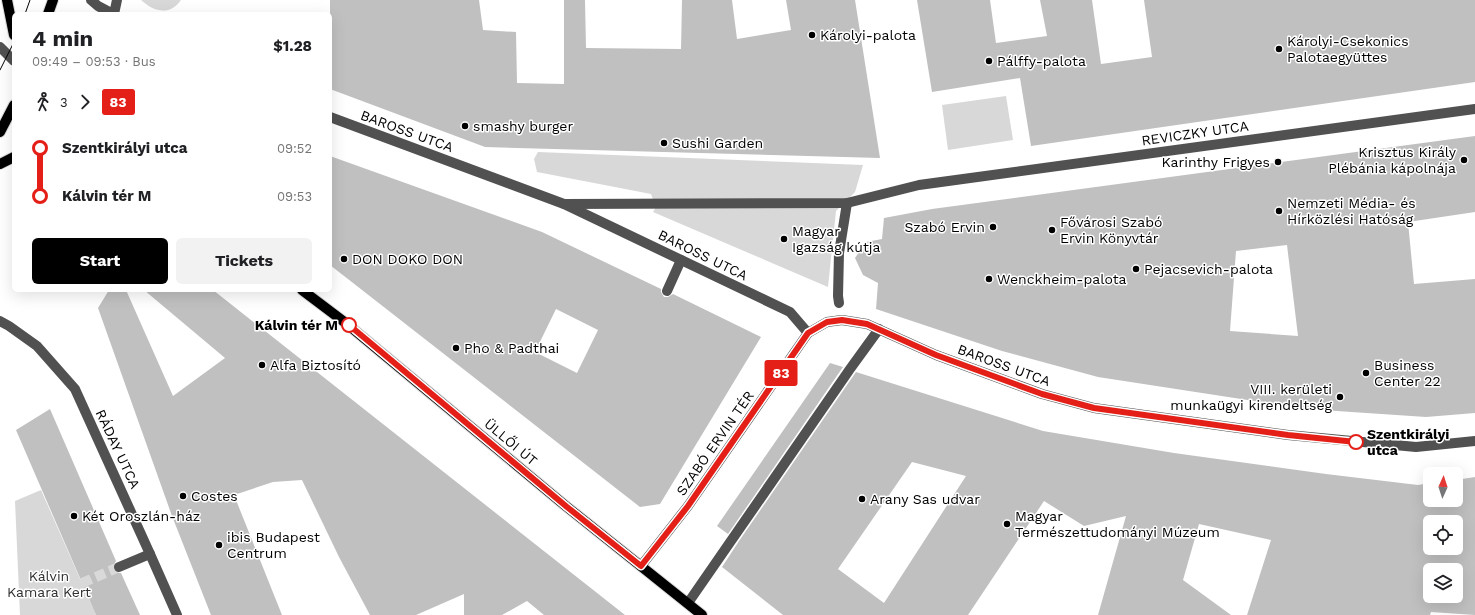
<!DOCTYPE html>
<meta charset="utf-8">
<style>
:root{--surface:#fff;--page:#f2f2f2;--text:#202124;--muted:#757577;--accent:#000}
body{margin:0;font-family:"Work Sans",sans-serif;background:var(--page);color:var(--text);height:100vh;display:flex;flex-direction:column;font-size:15px;white-space:nowrap}
*{box-sizing:border-box;margin:0}
p{font-size:13px;color:var(--muted)}
.icon{flex:none;width:22px;height:22px;fill:none;stroke:currentColor;stroke-width:2;stroke-linecap:round;stroke-linejoin:round}
.map{position:relative;flex:1;overflow:hidden}
.side{position:absolute;left:12px;top:12px;width:320px;height:280px;display:flex;flex-direction:column;background:var(--surface);border-radius:6px;box-shadow:0 4px 16px #0002}
.side>*{flex:none}
.badge{padding:0 8px;border-radius:3px;font-size:14px;line-height:26px}
.needle{width:26px;rotate:3deg}
.fabs{position:absolute;left:1423px;top:467px;display:grid;gap:8px}
.fabs a{display:grid;place-items:center;width:40px;height:40px;border-radius:6px;background:var(--surface);box-shadow:0 4px 16px #0002;font-size:20px}
.map>.badge{position:absolute;translate:-50% -50%;box-shadow:0 0 0 2px #fff}
.legs{display:flex;align-items:center;gap:6px;height:44px;padding:0 20px;font-size:13px}
.legs p{margin-inline-start:auto}
.head{display:flex;align-items:center;justify-content:space-between;height:68px;padding:0 20px}
h1{font-size:22px;font-weight:700;line-height:30px}
.button{display:flex;gap:8px;margin-top:auto;padding:8px 20px}
.button a{flex:1;height:46px;border-radius:6px;background:var(--accent);color:#fff;font-size:16px;font-weight:700;line-height:46px;text-align:center}
.button a+a{background:var(--page);color:var(--text)}
ul{padding:0 20px;list-style:none}
li{display:flex;align-items:center;gap:14px;height:48px;font-size:15px}
li i{display:grid;place-items:center;width:6px;height:100%;margin:0 5px;background:currentColor}
li i::after{content:'';width:10px;height:10px;margin:-5px;border:3px solid;border-radius:50%;background:var(--surface)}
li p{margin-inline-start:auto}
li:first-child i{background:linear-gradient(#0000 50%,currentColor 0)}
li:last-child i{background:linear-gradient(currentColor 50%,#0000 0)}
.map>svg:first-child{display:block}
.green{fill:#d8d8d8}
.building{fill:#c0c0c0;fill-rule:evenodd}
.lines{fill:none;stroke-linecap:round;stroke-linejoin:round}
.minor-tunnel{stroke:#d9d9d9;stroke-width:10;stroke-dasharray:10 5;stroke-linecap:butt}
.major-casing{stroke:#dbdbdb;stroke-width:12}
.minor{stroke:#515151;stroke-width:10}
.major{stroke:#000;stroke-width:10}
.tram{stroke:#000;stroke-width:1}
.line-1-casing{stroke:#fff;stroke-width:9}
.line-1{stroke:#e41f18;stroke-width:6}
.poi-dot{fill:#000;stroke:#fff;stroke-width:1.5}
.stop-1-dot{fill:#fff;stroke:#e41f18;stroke-width:2}
.labels{text-anchor:middle;stroke-width:3;stroke-linejoin:round;paint-order:stroke}
.poi-label{font-size:14px;fill:#000;stroke:#fff;text-anchor:start}
.street-label{font-size:14px;fill:#000;stroke:#fff}
.stop-label{font-size:14px;font-weight:bold;fill:#000;stroke:#fff;text-anchor:end}
.park-label{font-size:14px;fill:#2f2f2f;stroke:#fff}
</style>
<div class="map">
<svg width="1475" height="615" viewBox="0 0 1475 615">
<rect width="100%" height="100%" fill="#fff"/>
<g class="green">
<path d="M141 0H181C170 16 154 12 141 0Z"/>
<path d="M1006 96 1013 140 948 150 942 105Z"/>
<path d="M538 152 863 165 855 192 836 211 828 287 653 212 656 207 651 194 537 172 534 159Z"/>
<path d="M41 490 96 615H20L15 501Z"/>
</g>
<g class="building">
<path d="M330 0H479L483 30 516 32 517 83 564 84V0H585L586 48 681 49 682 0H732L737 39 791 30 786 0H855L880 158 485 147 330 89Z"/>
<path d="M917 0H990L996 43 1047 36 1040 0H1092L1101 64 1152 57 1144 0H1475V82L1031 146 1020 78 932 92Z"/>
<path d="M1475 136V212L1408 222 1414 284 1475 279V413L1426 417 1307 409 1098 377 1002 351 876 309 878 283 863 275 855 258 866 242 882 239 884 218 932 209ZM1287 245 1298 336 1230 331 1236 251Z"/>
<path d="M330 156 542 232 661 289V292L664 297H668L673 294 761 337 660 504 640 507 330 265ZM556 309 598 330 577 373 535 352Z"/>
<path d="M109 290H126L173 396 225 358 144 290H213L625 615H544L527 601 502 615H464V594L416 615H370L339 557 302 480 273 482 234 495 282 615H211L172 516 98 308Z"/>
<path d="M830 363 843 367 728 534 717 526Z"/>
<path d="M856 372 1043 431 1174 453 1326 474 1418 485 1430 483V500H1456V480L1475 477V615L1431 612 1430 615H1247L1271 540 1199 524 1183 580 1231 615H1098L1126 516 1084 526 1044 501 968 615H783L722 567 739 541ZM912 462 966 476 884 603 838 569ZM1430 522H1456V548H1430ZM1430 570H1456V596H1430Z"/>
<path d="M50 409 116 561 113 566V570L118 573H121L140 615H96L16 430Z"/>
</g>
<g class="lines">
<path class="minor-tunnel" d="M82 583 119 567"/>
<defs>
<g id="major">
<path d="M7 0 14 35"/>
<path d="M48 14 53 0"/>
<path d="M0 132 14 105"/>
<path d="M0 164 14 157"/>
<path d="M302 290 347 324 567 507 702 615"/>
</g>
</defs>
<use href="#major" class="major-casing"/>
<g class="minor">
<path d="M91 0 98 6 113 14"/>
<path d="M114 14 117 0"/>
<path d="M0 47 14 61"/>
<path d="M330 117 564 204 790 312 808 333"/>
<path d="M564 204 847 203 919 185 1475 109"/>
<path d="M667 291 681 260"/>
<path d="M839 303 838 296 839 253 847 203"/>
<path d="M0 321 9 326 37 346 75 389 150 554 177 615"/>
<path d="M641 566 688 506 808 333 827 322 842 320 867 324 936 355 1042 394 1094 408 1288 435 1416 447 1475 441"/>
<path d="M119 567 150 554"/>
<path d="M688 603 850 369 879 329"/>
</g>
<use href="#major" class="major"/>
<g class="tram">
<path d="M25 14 30 0"/>
<path d="M0 70 14 42"/>
</g>
</g>
<g class="lines">
<defs>
<path id="line-1" d="M349 325 567 507 641 566 688 506 808 333 827 322 842 320 867 324 936 355 1042 394 1094 408 1288 435 1356 442"/>
</defs>
<use href="#line-1" class="line-1-casing"/>
<use href="#line-1" class="line-1"/>
</g>
<g class="poi-dot">
<circle cx="812" cy="35" r="4"/>
<circle cx="1279" cy="49" r="4"/>
<circle cx="989" cy="61" r="4"/>
<circle cx="465" cy="126" r="4"/>
<circle cx="664" cy="143" r="4"/>
<circle cx="1464" cy="160" r="4"/>
<circle cx="1278" cy="162" r="4"/>
<circle cx="1279" cy="211" r="4"/>
<circle cx="993" cy="227" r="4"/>
<circle cx="1052" cy="230" r="4"/>
<circle cx="784" cy="239" r="4"/>
<circle cx="344" cy="259" r="4"/>
<circle cx="1136" cy="269" r="4"/>
<circle cx="989" cy="279" r="4"/>
<circle cx="456" cy="348" r="4"/>
<circle cx="262" cy="365" r="4"/>
<circle cx="1366" cy="373" r="4"/>
<circle cx="1340" cy="397" r="4"/>
<circle cx="183" cy="496" r="4"/>
<circle cx="862" cy="499" r="4"/>
<circle cx="74" cy="516" r="4"/>
<circle cx="1007" cy="524" r="4"/>
<circle cx="219" cy="545" r="4"/>
</g>
<g class="stop-1-dot">
<circle cx="349" cy="325" r="7"/>
<circle cx="1356" cy="442" r="7"/>
</g>
<g class="labels">
<g class="poi-label">
<text x="820" y="40">Károlyi-palota</text>
<text x="1287" y="46">Károlyi-Csekonics<tspan x="1287" dy="16">Palotaegyüttes</tspan></text>
<text x="997" y="66">Pálffy-palota</text>
<text x="473" y="131">smashy burger</text>
<text x="672" y="148">Sushi Garden</text>
<text x="1456" y="157" text-anchor="end">Krisztus Király<tspan x="1456" dy="16">Plébánia kápolnája</tspan></text>
<text x="1270" y="167" text-anchor="end">Karinthy Frigyes</text>
<text x="1287" y="208">Nemzeti Média- és<tspan x="1287" dy="16">Hírközlési Hatóság</tspan></text>
<text x="1060" y="227">Fővárosi Szabó<tspan x="1060" dy="16">Ervin Könyvtár</tspan></text>
<text x="985" y="232" text-anchor="end">Szabó Ervin</text>
<text x="792" y="236">Magyar<tspan x="792" dy="16">Igazság kútja</tspan></text>
<text x="352" y="264">DON DOKO DON</text>
<text x="1144" y="274">Pejacsevich-palota</text>
<text x="997" y="284">Wenckheim-palota</text>
<text x="464" y="353">Pho &amp; Padthai</text>
<text x="270" y="370">Alfa Biztosító</text>
<text x="1374" y="370">Business<tspan x="1374" dy="16">Center 22</tspan></text>
<text x="1332" y="394" text-anchor="end">VIII. kerületi<tspan x="1332" dy="16">munkaügyi kirendeltség</tspan></text>
<text x="191" y="501">Costes</text>
<text x="870" y="504">Arany Sas udvar</text>
<text x="82" y="521">Két Oroszlán-ház</text>
<text x="1015" y="521">Magyar<tspan x="1015" dy="16">Természettudományi Múzeum</tspan></text>
<text x="227" y="542">ibis Budapest<tspan x="227" dy="16">Centrum</tspan></text>
</g>
<g class="street-label">
<text transform="translate(407 131) rotate(20)" y="5">BAROSS UTCA</text>
<text transform="translate(1195 133) rotate(-8)" y="5">REVICZKY UTCA</text>
<text transform="translate(703 255) rotate(26)" y="5">BAROSS UTCA</text>
<text transform="translate(1004 365) rotate(20)" y="5">BAROSS UTCA</text>
<text transform="translate(511 442) rotate(40)" y="5">ÜLLŐI ÚT</text>
<text transform="translate(715 443) rotate(-55)" y="5">SZABÓ ERVIN TÉR</text>
<text transform="translate(118 449) rotate(65)" y="5">RÁDAY UTCA</text>
</g>
<g class="stop-label">
<text x="338" y="330">Kálvin tér M</text>
<text x="1367" y="439" text-anchor="start">Szentkirályi<tspan x="1367" dy="16">utca</tspan></text>
</g>
<g class="park-label">
<text x="49" y="581">Kálvin<tspan x="49" dy="16">Kamara Kert</tspan></text>
</g>
</g>
</svg>
<div class="fabs">
<a><svg class="needle" viewBox="-14 -14 28 28"><path d="M0-13l5 13h-10z" fill="#e53935"/><path d="M0 13l5-13h-10z" fill="#757577"/></svg></a>
<a><svg class="icon" aria-label="locate" viewBox="0 0 24 24"><circle cx="12" cy="12" r="6"/><path d="M12 2v4M12 18v4M2 12h4M18 12h4"/></svg></a>
<a><svg class="icon" aria-label="layers" viewBox="0 0 24 24"><path d="M12 4l9 5-9 5-9-5zM3 14l9 5 9-5"/></svg></a>
</div>
<b class="badge" style="left:781px;top:373px;background:#e41f18;color:#fff">83</b>
<section class="side">
<div class="head"><div><h1>4 min</h1><p>09:49 – 09:53 · Bus</p></div><b>$1.28</b></div>
<div class="legs"><svg class="icon" aria-label="walk" viewBox="0 0 24 24"><circle cx="13" cy="4" r="2"/><path d="M13 8l-2 6 4 7M11 14l-3 7M7 12l3-4h3l4 4"/></svg>3<svg class="icon" aria-label="forward" viewBox="0 0 24 24"><path d="M9 5l7 7-7 7"/></svg><b class="badge" style="background:#e41f18;color:#fff">83</b></div>
<ul>
<li><i style="color:#e41f18"></i><b>Szentkirályi utca</b><p>09:52</p></li>
<li><i style="color:#e41f18"></i><b>Kálvin tér M</b><p>09:53</p></li>
</ul>
<div class="button"><a>Start</a><a>Tickets</a></div>
</section>
</div>
